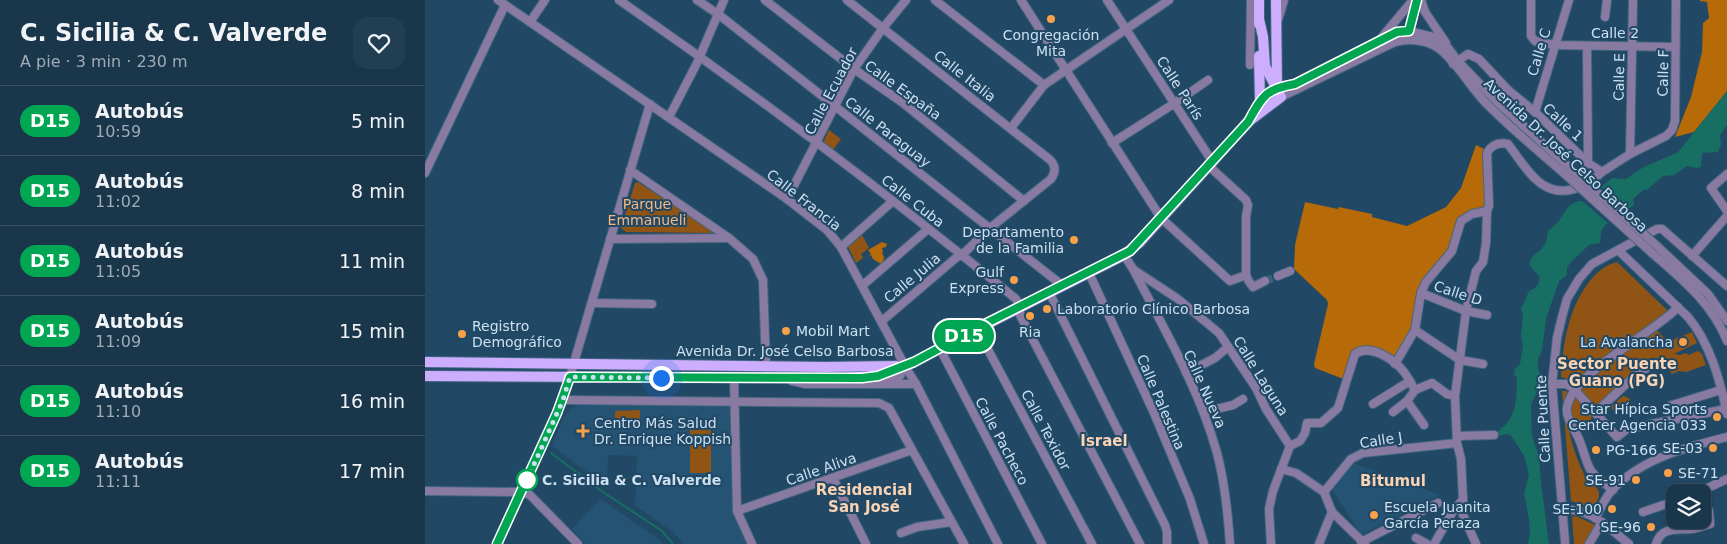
<!DOCTYPE html>
<html lang="es">
<meta charset="utf-8">
<style>
:root{--surface:#19364b;--page:#223e52;--text:#f1f3f6;--muted:#9fabb5;--line:#375063}
body{margin:0;font-family:"DejaVu Sans",sans-serif;background:var(--page);color:var(--text);height:100vh;display:flex;flex-direction:column;font-size:19px;white-space:nowrap}
*{box-sizing:border-box;margin:0}
p{font-size:16px;color:var(--muted)}
.icon{flex:none;width:28px;height:28px;fill:none;stroke:currentColor;stroke-width:2;stroke-linecap:round;stroke-linejoin:round}
.map{position:relative;flex:1;overflow:hidden}
.panel{display:flex;flex-direction:column;background:var(--surface);width:425px}
.panel>*{flex:none}
.badge{padding:0 10px;border-radius:16px;font-size:18px;line-height:32px}
.controls{position:absolute;left:1241px;top:484px;display:grid;gap:10px}
.controls a{display:grid;place-items:center;width:45px;height:45px;border-radius:10px;background:var(--surface);box-shadow:0 1px 4px #0004,0 0 0 1px var(--line);font-size:25px}
.you{position:absolute;width:25px;height:25px;margin:-12px;border:4px solid #fff;border-radius:50%;background:#1a73e8;box-shadow:0 0 0 8px #1a73e833}
.map>.badge{position:absolute;translate:-50% -50%;box-shadow:0 0 0 2px #fff}
.round{display:grid;place-items:center;flex:none;width:52px;height:52px;border-radius:15px;background:var(--page)}
.summary{display:flex;align-items:center;justify-content:space-between;height:85px;padding:0 20px}
h1{font-size:24px;font-weight:800;line-height:38px}
ul{padding:0;list-style:none}
li{display:flex;align-items:center;gap:15px;height:70px;padding:0 20px;border-top:1px solid var(--line)}
li div{flex:1}
li b{display:block;font-size:19px}
li em{font-style:normal}
li .badge{min-width:55px;font-weight:700;text-align:center}
main{display:flex;flex:1;min-height:0}
.map>svg:first-child{display:block}
.built{fill:#245374}
.green{fill:#905514}
.forest{fill:#b66a08}
.water{fill:#176f64}
.pier{fill:#214864}
.lines{fill:none;stroke-linecap:round;stroke-linejoin:round}
.stream{stroke:#176f64;stroke-width:2}
.minor-tunnel{stroke:#3a5f79;stroke-width:8;stroke-dasharray:8 4;stroke-linecap:butt}
.minor-casing{stroke:#436680;stroke-width:10}
.major-casing{stroke:#436680;stroke-width:12}
.minor{stroke:#897aa1;stroke-width:8}
.major{stroke:#cdadfd;stroke-width:10}
.minor-bridge-casing{stroke:#436680;stroke-width:10;stroke-linecap:butt}
.minor-bridge{stroke:#897aa1;stroke-width:8}
.line-casing{stroke:#fff;stroke-width:11}
.line{stroke:#00a651;stroke-width:8}
.walk{stroke:#cbe0f1;stroke-width:5;stroke-dasharray:0 9}
.poi-dot{fill:#f8a14a;stroke:#214864;stroke-width:2}
.stop-dot{fill:#fff;stroke:#00a651;stroke-width:2.5}
.labels{text-anchor:middle;stroke-width:4;stroke-linejoin:round;paint-order:stroke}
.street-label{font-size:14px;fill:#cbe0f1;stroke:#214864}
.poi-label{font-size:14px;fill:#cbe0f1;stroke:#214864;text-anchor:end}
.park-label{font-size:14px;fill:#f4b782;stroke:#214864}
.stop-label{font-size:14px;font-weight:bold;fill:#cbe0f1;stroke:#214864;text-anchor:start}
.neighbourhood-label{font-size:15px;font-weight:bold;fill:#f9d3b3;stroke:#214864}
</style>
<main>
<section class="panel">
<div class="summary"><div><h1>C. Sicilia &amp; C. Valverde</h1><p>A pie · 3 min · 230 m</p></div><a class="round"><svg class="icon" aria-label="heart" viewBox="0 0 24 24"><path d="M12 20l-8-8c-3-5 5-10 8-4 3-6 11-1 8 4z"/></svg></a></div>
<ul>
<li><span class="badge" style="background:#00a651;color:#fff">D15</span><div><b>Autobús</b><p>10:59</p></div><em>5 min</em></li>
<li><span class="badge" style="background:#00a651;color:#fff">D15</span><div><b>Autobús</b><p>11:02</p></div><em>8 min</em></li>
<li><span class="badge" style="background:#00a651;color:#fff">D15</span><div><b>Autobús</b><p>11:05</p></div><em>11 min</em></li>
<li><span class="badge" style="background:#00a651;color:#fff">D15</span><div><b>Autobús</b><p>11:09</p></div><em>15 min</em></li>
<li><span class="badge" style="background:#00a651;color:#fff">D15</span><div><b>Autobús</b><p>11:10</p></div><em>16 min</em></li>
<li><span class="badge" style="background:#00a651;color:#fff">D15</span><div><b>Autobús</b><p>11:11</p></div><em>17 min</em></li>
</ul>
</section>
<div class="map">
<svg width="1302" height="544" viewBox="0 0 1302 544">
<rect width="100%" height="100%" fill="#214864"/>
<g class="built">
<path d="M154 403H307L309 512 325 544H258L249 533 210 505 212 456 183 455 182 487 127 446 139 416 146 409Z"/>
<path d="M928 463 1015 495 936 535 907 489Z"/>
<path d="M176 499 232 538 239 544H161L147 529Z"/>
</g>
<g class="green">
<path d="M404 130 416 139 408 150 398 143Z"/>
<path d="M213 182 287 231 286 233 201 232 196 228 210 183Z"/>
<path d="M437 235 444 248 436 254 438 258 431 263 423 247Z"/>
<path d="M1192 262 1242 310 1239 318 1154 382 1136 377C1138 341 1144 304 1169 276 1175 270 1183 264 1192 262Z"/>
<path d="M1231 329 1240 339 1242 337 1245 341 1267 332 1272 343 1249 354 1255 355 1261 353 1263 355 1273 351 1277 354 1281 365 1261 372 1254 371 1247 374 1238 361 1233 359 1228 361 1176 404H1168L1156 390 1187 357Z"/>
<path d="M1137 391H1142C1143 399 1141 407 1142 415 1143 433 1150 455 1158 472 1164 487 1184 486 1168 508L1146 501Z"/>
<path d="M1152 395 1167 414 1166 420 1160 425 1152 424 1146 415 1145 405Z"/>
<path d="M1198 396 1204 398 1209 409 1202 414 1198 407 1191 413 1185 407Z"/>
<path d="M215 410V427H190V411Z"/>
<rect x="265" y="430" width="21" height="43"/>
<path d="M1151 516 1170 525 1161 544H1149L1147 517Z"/>
</g>
<g class="forest">
<path d="M1275 0H1302V91L1269 132 1250 137 1266 97 1277 52 1278 23 1284 18 1282 2 1275 1Z"/>
<path d="M1051 145 1061 150 1062 207 1040 215 1027 249 993 288 994 296 990 328 969 361 949 349 931 350 921 380 890 368 889 364 903 304 902 300 869 269 870 245 880 202 913 209 914 207 947 214V217L982 226 1021 207 1036 188Z"/>
<path d="M457 242 462 244 461 247 457 248 458 252 457 253 459 257 458 263 456 264 448 259 446 255 442 257 446 254 443 250Z"/>
</g>
<path class="water" d="M1302 91V125L1295 135 1296 145 1293 152 1277 153 1276 167 1272 168 1262 166 1249 175 1238 176 1223 189 1218 190 1208 199 1209 205 1180 225 1176 232 1175 243 1164 245 1145 263 1142 268V275L1134 281 1121 319 1117 351 1113 359V369L1116 375 1115 385 1106 405 1107 436 1114 457 1116 483 1124 544H1103L1105 532 1104 519 1099 493 1104 475 1099 456 1086 435 1082 434 1072 436 1070 433C1093 419 1091 402 1092 377L1089 375 1090 369 1095 364 1098 346 1096 336 1098 316 1096 309 1104 291 1110 288 1114 283V276L1105 266C1104 253 1115 254 1120 244 1122 240 1122 235 1123 231L1133 222 1144 206 1151 202 1161 200 1187 178 1201 179 1217 168 1253 152Z"/>
<path class="pier" d="M1174 186 1204 212 1184 224 1155 199 1160 198Z"/>
<g class="lines">
<path class="stream" d="M126 453 178 492 237 531 248 544"/>
<path class="minor-tunnel" d="M840 281 853 276"/>
<defs>
<g id="minor">
<path d="M73 0 362 199 402 230 416 247 480 366 491 384 573 544"/>
<path d="M194 0C330 94 463 194 591 299L595 307V315L715 544"/>
<path d="M272 0 293 14 638 286"/>
<path d="M340 0 429 69 478 103 599 201"/>
<path d="M422 0 624 159C631 165 631 172 626 179L565 228 537 255 532 257 457 321"/>
<path d="M510 0 619 85"/>
<path d="M596 0 736 218 805 281 821 275"/>
<path d="M682 0 787 161V169L821 200 823 205 821 217V275L823 280 828 287 840 281"/>
<path d="M996 0 1000 12 1021 43"/>
<path d="M1106 0V36L1110 41 1129 45 1250 47"/>
<path d="M1180 17 1182 0"/>
<path d="M853 20 859 0"/>
<path d="M105 22 120 0"/>
<path d="M984 34 992 0"/>
<path d="M957 37 988 0"/>
<path d="M1162 46 1163 163"/>
<path d="M1028 64 1043 54 1054 59 1083 90 1110 112 1163 163 1177 172 1205 154 1241 136 1247 130 1250 121 1251 0"/>
<path d="M825 65 826 0"/>
<path d="M852 87 870 84 972 32 984 31 1012 38 1024 49 1032 60 1071 101 1147 170"/>
<path d="M856 97 970 42C986 38 1004 40 1017 51 1033 65 1045 86 1059 101 1085 128 1114 151 1142 176"/>
<path d="M1110 112 1144 0"/>
<path d="M244 117 272 63 299 0"/>
<path d="M586 128 619 85 744 0"/>
<path d="M687 143 750 103 783 80"/>
<path d="M1205 154 1208 0"/>
<path d="M205 170 304 238 328 259 338 280 341 366"/>
<path d="M0 173 80 5"/>
<path d="M1302 174 1286 188 1302 211"/>
<path d="M362 199 429 69 458 28 481 0"/>
<path d="M185 239 304 238"/>
<path d="M1232 246 1283 294 1302 321"/>
<path d="M416 247 468 201"/>
<path d="M1193 250 1263 317C1285 343 1295 380 1302 414"/>
<path d="M1227 253C1257 279 1287 303 1302 341"/>
<path d="M699 255 708 269C739 329 774 388 792 453 800 483 803 514 805 544"/>
<path d="M1267 256 1302 216"/>
<path d="M709 270 753 299 794 333 831 388 841 409 865 446"/>
<path d="M664 273 729 413 765 499 779 544"/>
<path d="M853 276 865 271"/>
<path d="M438 285 503 229"/>
<path d="M624 292 740 525 742 532V544"/>
<path d="M996 293 1041 311 1062 315"/>
<path d="M167 303 227 304"/>
<path d="M552 329 667 544"/>
<path d="M990 330 1035 360 1058 364"/>
<path d="M515 349 617 544"/>
<path d="M970 364 990 330 996 293 1001 282 1027 251 1036 221 1047 214 1062 211"/>
<path d="M761 373 790 358 803 347"/>
<path d="M309 378 312 511 327 544"/>
<path d="M367 381 380 384H491"/>
<path d="M460 382 475 376 480 366"/>
<path d="M1127 384H1141L1148 388 1192 437 1202 429 1301 409"/>
<path d="M990 390 1007 383 1022 394 1030 396"/>
<path d="M138 400 454 403 464 408 539 544"/>
<path d="M982 401 999 425"/>
<path d="M948 404 985 381"/>
<path d="M1244 406 1296 390"/>
<path d="M779 412 808 405 818 399"/>
<path d="M1171 412 1211 375 1229 363"/>
<path d="M1032 436 1069 435"/>
<path d="M856 469 871 473 899 492 907 512 940 544"/>
<path d="M408 478 441 544"/>
<path d="M1188 490C1181 484 1169 477 1165 469 1160 460 1158 447 1153 437 1150 430 1143 421 1142 413 1137 377 1232 332 1253 307"/>
<path d="M0 491 96 492 105 495 153 544"/>
<path d="M899 492 926 459 938 453 1032 443"/>
<path d="M1274 492 1302 479"/>
<path d="M1038 499V515L1051 544"/>
<path d="M1136 510C1166 507 1183 528 1204 544"/>
<path d="M312 511 487 450"/>
<path d="M1218 512 1250 501"/>
<path d="M1170 518C1176 509 1180 497 1188 489 1218 458 1262 447 1302 437"/>
<path d="M476 533 492 527 526 522"/>
<path d="M991 538 1002 544"/>
<path d="M936 542 1013 503"/>
<path d="M1140 542 1127 384 1132 338 1137 317 1142 299 1154 279 1167 264 1232 229H1237L1302 286"/>
<path d="M72 544 138 400 225 104"/>
<path d="M846 544 844 509 848 491 865 446 875 441 880 433 882 423H896L913 408 930 354C945 343 970 360 979 372 983 377 986 384 990 390L982 401 968 412"/>
<path d="M894 544 907 512"/>
<path d="M1009 544 1027 513 1038 499 1036 459 1032 443 1030 396 1041 311 1051 271 1058 262 1061 243 1062 211 1064 206 1062 153C1067 144 1074 142 1083 144 1102 169 1118 202 1155 187 1164 183 1170 179 1177 172"/>
<path d="M1164 544 1177 522"/>
<path d="M1231 544C1236 527 1250 530 1265 529 1272 529 1278 526 1285 524L1284 511 1278 500"/>
</g>
<g id="major">
<path d="M851 0 852 86"/>
<path d="M834 24V0"/>
<path d="M834 56 835 101"/>
<path d="M833 105 842 94 852 87"/>
<path d="M0 362 400 367 471 366"/>
<path d="M0 376 417 378 453 376 489 362 552 329 699 255 715 242 823 122 856 97 840 66 838 37 834 19"/>
</g>
</defs>
<use href="#minor" class="minor-casing"/>
<use href="#major" class="major-casing"/>
<use href="#minor" class="minor"/>
<use href="#major" class="major"/>
<defs>
<g id="minor-bridge">
<path d="M1147 170 1232 246"/>
<path d="M1142 176 1227 253"/>
</g>
</defs>
<use href="#minor-bridge" class="minor-bridge-casing"/>
<use href="#minor-bridge" class="minor-bridge"/>
</g>
<g class="lines">
<defs>
<path id="line" d="M72 544 132 413 145 377 437 378 453 376 489 362 552 328 705 251 823 122C837 97 840 89 870 84L972 32 984 31 992 0"/>
</defs>
<use href="#line" class="line-casing"/>
<use href="#line" class="line"/>
<path class="walk" d="M102 480 138 400 145 377 236 378"/>
</g>
<g class="poi-dot">
<circle cx="626" cy="19" r="5"/>
<circle cx="649" cy="240" r="5"/>
<circle cx="589" cy="280" r="5"/>
<circle cx="622" cy="309" r="5"/>
<circle cx="605" cy="316" r="5"/>
<circle cx="361" cy="331" r="5"/>
<circle cx="37" cy="334" r="5"/>
<circle cx="1258" cy="342" r="5"/>
<circle cx="1292" cy="417" r="5"/>
<path d="M155.5 423.5h5v5h5v5h-5v5h-5v-5h-5v-5h5z"/>
<circle cx="1288" cy="448" r="5"/>
<circle cx="1171" cy="450" r="5"/>
<circle cx="1243" cy="473" r="5"/>
<circle cx="1211" cy="480" r="5"/>
<circle cx="1187" cy="509" r="5"/>
<circle cx="949" cy="515" r="5"/>
<circle cx="1226" cy="527" r="5"/>
</g>
<circle class="stop-dot" cx="102" cy="480" r="10"/>
<g class="labels">
<g class="street-label">
<text x="1190" y="38">Calle 2</text>
<text transform="translate(1114 52) rotate(-73)" y="5">Calle C</text>
<text transform="translate(1238 73) rotate(-89)" y="5">Calle F</text>
<text transform="translate(540 76) rotate(38)" y="5">Calle Italia</text>
<text transform="translate(1194 77) rotate(-89)" y="5">Calle E</text>
<text transform="translate(755 88) rotate(57)" y="5">Calle París</text>
<text transform="translate(478 90) rotate(36)" y="5">Calle España</text>
<text transform="translate(406 91) rotate(-62)" y="5">Calle Ecuador</text>
<text transform="translate(1138 122) rotate(43)" y="5">Calle 1</text>
<text transform="translate(463 132) rotate(38)" y="5">Calle Paraguay</text>
<text transform="translate(1141 155) rotate(43)" y="5">Avenida Dr. José Celso Barbosa</text>
<text transform="translate(379 200) rotate(38)" y="5">Calle Francia</text>
<text transform="translate(488 201) rotate(38)" y="5">Calle Cuba</text>
<text transform="translate(487 278) rotate(-40)" y="5">Calle Julia</text>
<text transform="translate(1033 293) rotate(18)" y="5">Calle D</text>
<text x="360" y="356">Avenida Dr. José Celso Barbosa</text>
<text transform="translate(836 376) rotate(58)" y="5">Calle Laguna</text>
<text transform="translate(780 389) rotate(66)" y="5">Calle Nueva</text>
<text transform="translate(736 402) rotate(67)" y="5">Calle Palestina</text>
<text transform="translate(1118 419) rotate(-93)" y="5">Calle Puente</text>
<text transform="translate(621 430) rotate(62)" y="5">Calle Texidor</text>
<text transform="translate(956 440) rotate(-9)" y="5">Calle J</text>
<text transform="translate(577 441) rotate(62)" y="5">Calle Pacheco</text>
<text transform="translate(396 469) rotate(-19)" y="5">Calle Aliva</text>
</g>
<g class="poi-label">
<text x="626" y="40" text-anchor="middle">Congregación<tspan x="626" dy="16">Mita</tspan></text>
<text x="639" y="237">Departamento<tspan x="639" dy="16">de la Familia</tspan></text>
<text x="579" y="277">Gulf<tspan x="579" dy="16">Express</tspan></text>
<text x="632" y="314" text-anchor="start">Laboratorio Clínico Barbosa</text>
<text x="47" y="331" text-anchor="start">Registro<tspan x="47" dy="16">Demográfico</tspan></text>
<text x="371" y="336" text-anchor="start">Mobil Mart</text>
<text x="605" y="337" text-anchor="middle">Ria</text>
<text x="1248" y="347">La Avalancha</text>
<text x="1282" y="414">Star Hípica Sports<tspan x="1282" dy="16">Center Agencia 033</tspan></text>
<text x="169" y="428" text-anchor="start">Centro Más Salud<tspan x="169" dy="16">Dr. Enrique Koppish</tspan></text>
<text x="1278" y="453">SE-03</text>
<text x="1181" y="455" text-anchor="start">PG-166</text>
<text x="1253" y="478" text-anchor="start">SE-71</text>
<text x="1201" y="485">SE-91</text>
<text x="959" y="512" text-anchor="start">Escuela Juanita<tspan x="959" dy="16">García Peraza</tspan></text>
<text x="1177" y="514">SE-100</text>
<text x="1216" y="532">SE-96</text>
</g>
<g class="park-label">
<text x="222" y="209">Parque<tspan x="222" dy="16">Emmanueli</tspan></text>
</g>
<g class="stop-label">
<text x="117" y="485">C. Sicilia &amp; C. Valverde</text>
</g>
<g class="neighbourhood-label">
<text x="1192" y="369">Sector Puente<tspan x="1192" dy="17">Guano (PG)</tspan></text>
<text x="679" y="446">Israel</text>
<text x="968" y="486">Bitumul</text>
<text x="439" y="495">Residencial<tspan x="439" dy="17">San José</tspan></text>
</g>
</g>
</svg>
<div class="controls">
<a><svg class="icon" aria-label="layers" viewBox="0 0 24 24"><path d="M12 4l9 5-9 5-9-5zM3 14l9 5 9-5"/></svg></a>
</div>
<div class="you" style="left:236px;top:378px"></div>
<b class="badge" style="left:539px;top:336px;background:#00a651;color:#fff">D15</b>
</div>
</main>
